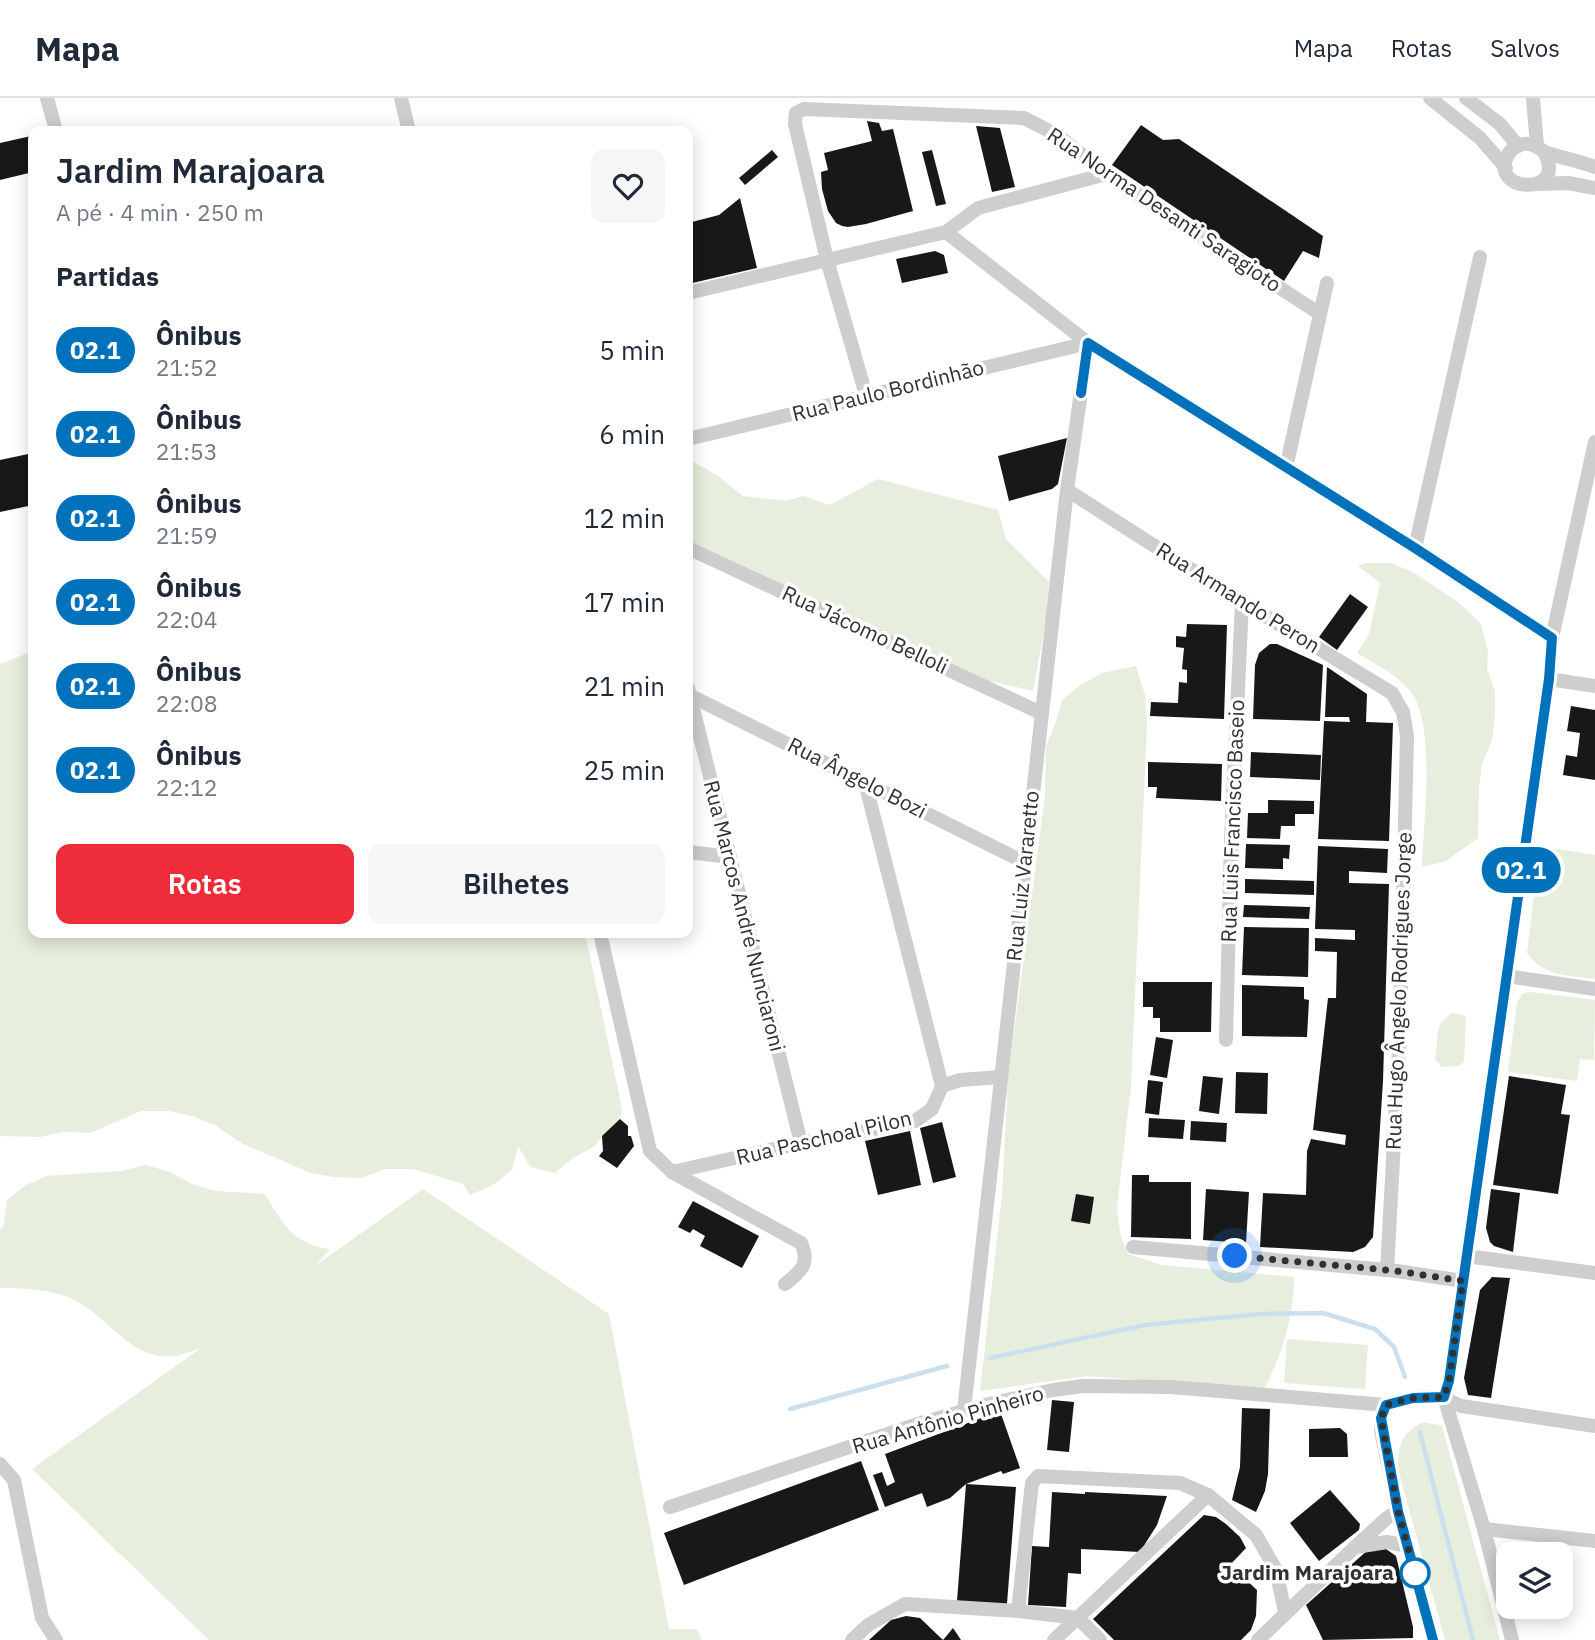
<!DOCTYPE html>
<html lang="pt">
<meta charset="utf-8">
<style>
:root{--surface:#fff;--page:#f6f6f7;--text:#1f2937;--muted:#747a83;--line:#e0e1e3;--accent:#ef2c3a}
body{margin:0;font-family:"IBM Plex Sans",sans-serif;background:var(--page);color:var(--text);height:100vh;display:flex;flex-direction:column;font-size:26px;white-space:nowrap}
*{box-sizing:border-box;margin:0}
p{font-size:23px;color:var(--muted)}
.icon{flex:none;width:38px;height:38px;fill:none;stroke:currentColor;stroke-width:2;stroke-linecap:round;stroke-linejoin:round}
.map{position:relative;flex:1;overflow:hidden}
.sheet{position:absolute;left:28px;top:28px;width:665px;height:812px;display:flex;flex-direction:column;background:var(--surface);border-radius:14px;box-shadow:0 4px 18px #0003}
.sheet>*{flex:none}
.badge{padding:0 14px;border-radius:23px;font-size:24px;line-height:46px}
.fabs{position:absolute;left:1496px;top:1444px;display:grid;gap:14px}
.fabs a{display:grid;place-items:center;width:77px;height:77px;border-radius:14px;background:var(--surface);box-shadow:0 4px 18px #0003;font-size:35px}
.you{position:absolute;width:35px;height:35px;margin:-18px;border:5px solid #fff;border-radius:50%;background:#1a73e8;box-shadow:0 0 0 10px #1a73e833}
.map>.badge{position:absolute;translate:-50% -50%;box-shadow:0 0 0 4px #fff}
h2{padding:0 28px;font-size:26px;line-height:63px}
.round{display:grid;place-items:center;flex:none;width:74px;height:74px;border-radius:14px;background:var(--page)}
.summary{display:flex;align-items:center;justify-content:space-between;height:119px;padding:0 28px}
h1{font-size:33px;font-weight:600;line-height:52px}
.cta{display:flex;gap:14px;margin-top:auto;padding:14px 28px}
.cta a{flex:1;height:80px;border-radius:14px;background:var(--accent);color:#fff;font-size:28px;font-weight:600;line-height:80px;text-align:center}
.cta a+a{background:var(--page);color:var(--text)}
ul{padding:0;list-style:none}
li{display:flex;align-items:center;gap:21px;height:84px;padding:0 28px}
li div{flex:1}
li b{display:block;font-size:26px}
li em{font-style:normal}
li .badge{min-width:77px;font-weight:700;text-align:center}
header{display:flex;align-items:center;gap:42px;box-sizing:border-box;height:98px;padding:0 35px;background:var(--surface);border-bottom:2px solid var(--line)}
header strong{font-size:33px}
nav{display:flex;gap:38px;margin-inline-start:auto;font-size:24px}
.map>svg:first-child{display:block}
.green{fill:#e7eede}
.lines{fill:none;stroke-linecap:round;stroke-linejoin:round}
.stream{stroke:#cae0ef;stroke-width:4.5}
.building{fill:#181818}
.minor{stroke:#cecece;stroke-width:14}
.line-casing{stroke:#fff;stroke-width:16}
.line{stroke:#0072bc;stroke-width:10}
.walk{stroke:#313131;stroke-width:7;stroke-dasharray:0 12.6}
.stop-dot{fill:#fff;stroke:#0072bc;stroke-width:3.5}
.labels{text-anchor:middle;stroke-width:7;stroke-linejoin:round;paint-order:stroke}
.street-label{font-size:21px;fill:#313131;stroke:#fff}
.stop-label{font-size:21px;font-weight:bold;fill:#313131;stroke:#fff;text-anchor:end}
</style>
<header>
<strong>Mapa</strong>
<nav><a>Mapa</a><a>Rotas</a><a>Salvos</a></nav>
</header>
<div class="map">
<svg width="1595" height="1542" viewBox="0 0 1595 1542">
<rect width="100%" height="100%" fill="#fff"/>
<g class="green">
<path d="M688 361 717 377 743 398 786 403 803 398 830 407 878 381 998 412 1006 441 1049 484 1047 516 1033 593 981 581 688 444Z"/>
<path d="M1365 465H1392L1414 475 1458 504 1481 526 1488 553 1487 571 1495 593V617L1492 642 1482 666 1479 691 1478 740 1446 763 1422 769C1423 728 1437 625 1410 593 1397 576 1375 566 1357 555L1369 536 1380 485 1358 468Z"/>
<path d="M33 553V835H585L619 996 622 1013 620 1021 602 1038 595 1048 573 1060 555 1075 530 1069 518 1048 512 1072 493 1087 470 1097 463 1086 413 1071H385L362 1080 334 1079 311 1075 243 1046 215 1027 192 1018 169 1013H141L90 1035 63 1034 40 1039 0 1038V566Z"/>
<path d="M1136 568 1145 597 1147 625 1131 988 1117 1110 1120 1135 1128 1156 1162 1167 1294 1179C1294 1218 1282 1257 1264 1291L1087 1278 980 1293 1002 1097 1008 980 1045 697 1046 648 1055 627 1062 602 1080 587 1102 575Z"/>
<path d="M1540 748 1595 757V881C1568 877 1544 879 1527 855Z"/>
<path d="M1531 894 1595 902 1594 962 1580 961 1577 983 1508 974 1517 904 1523 895Z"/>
<path d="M1453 915 1466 918 1464 964 1458 968 1442 969 1435 961C1439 942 1433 925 1453 915Z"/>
<path d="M146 1067 170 1074 192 1086 216 1093 265 1096C282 1125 294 1147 330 1151L315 1168 423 1091 609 1216 669 1531H697L702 1542H209L32 1371 201 1250C194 1252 187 1255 180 1257 132 1267 111 1220 74 1202 52 1191 24 1190 0 1190V1131L4 1127 7 1102 26 1087 47 1078 121 1073Z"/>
<path d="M1287 1241 1368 1247 1365 1291 1284 1285Z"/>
<path d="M1423 1324 1442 1328 1500 1542H1445L1398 1371C1399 1346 1400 1336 1423 1324Z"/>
</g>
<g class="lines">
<g class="stream">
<path d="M990 1260 1145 1227 1260 1216 1323 1215 1375 1231 1394 1249 1405 1279"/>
<path d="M790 1311 947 1268"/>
<path d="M1420 1334 1473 1542"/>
</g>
</g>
<g class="building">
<path d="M867 23 879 25 882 33 893 31 913 113 866 126 848 129 842 128 836 125 828 113 822 91 821 74 828 72 824 55 872 43Z"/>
<path d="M1141 27 1163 42 1179 41 1323 138 1319 160 1303 153 1284 183 1112 67Z"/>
<path d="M976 28 1000 30 1015 89 992 94Z"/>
<path d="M31 38 33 49V74L0 82V45Z"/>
<path d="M772 52 778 59 745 87 739 80Z"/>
<path d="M932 52 946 106 936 108 922 54Z"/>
<path d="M740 100 757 170 688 186V125L719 117Z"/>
<path d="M935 153 944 157 948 175 902 185 896 161Z"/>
<path d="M1067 340 1058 386 1052 391 1009 403 998 358Z"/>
<path d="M33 355V407L0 414V362Z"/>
<path d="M1350 496 1368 509 1337 552 1319 539Z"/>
<path d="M1187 526 1227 527 1224 621 1150 618 1151 604 1178 605 1179 584 1187 585V572L1182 571 1184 550 1176 549V538L1186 539Z"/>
<path d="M1270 546H1277L1323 567 1320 623 1253 621 1255 567 1259 555Z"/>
<path d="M1327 569 1367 596 1366 624 1393 625 1389 743 1318 741 1324 623 1350 624 1349 619H1325Z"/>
<path d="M1571 608 1595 612V682L1563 677 1566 657 1577 659 1580 635 1567 633Z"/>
<path d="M1251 654 1321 657 1320 682 1250 679Z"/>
<path d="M1148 664 1222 666 1221 703 1156 700 1157 689H1148Z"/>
<path d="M1268 702 1314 703V716H1295V728H1281L1280 741 1247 740 1248 715H1268Z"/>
<path d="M1246 746 1290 747 1289 761 1283 760V771L1245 770Z"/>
<path d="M1318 748 1388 751 1387 775 1349 773V785L1389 786 1383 983 1373 1139 1365 1149 1353 1154 1260 1149 1263 1095 1306 1097 1307 1053 1311 1041 1345 1047 1346 1037 1313 1032 1328 900H1336L1337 854 1315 853V840L1355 842V832L1315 831Z"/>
<path d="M1245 781 1314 783V797L1245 795Z"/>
<path d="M1244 807 1310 809 1309 821 1243 819Z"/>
<path d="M1244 829 1309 830 1308 879 1242 877Z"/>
<path d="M1143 884H1212L1211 934H1160V920H1153V909H1143Z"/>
<path d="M1242 887 1304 889V901L1309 902 1307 939 1242 938Z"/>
<path d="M1156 939 1173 942 1167 980 1150 977Z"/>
<path d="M1236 974 1268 975 1267 1016 1235 1015Z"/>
<path d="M1203 978 1223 980 1219 1016 1199 1013Z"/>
<path d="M1509 978 1566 987 1561 1016 1570 1017 1558 1096 1493 1087Z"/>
<path d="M1148 982 1163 984 1159 1017 1145 1015Z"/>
<path d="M1149 1020 1185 1022 1183 1041 1148 1039Z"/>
<path d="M620 1021 628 1028V1038H631L634 1048 617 1070 599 1058 603 1053 602 1038Z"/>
<path d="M1191 1023 1227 1025 1226 1044 1190 1042Z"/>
<path d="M942 1024 956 1079 933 1085 920 1030Z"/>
<path d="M910 1033 921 1087 878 1097 865 1043Z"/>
<path d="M1132 1077H1149V1084H1191V1141L1131 1139Z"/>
<path d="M1206 1091 1249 1094 1246 1145 1203 1142Z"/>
<path d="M1491 1091 1520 1095 1513 1154 1494 1148 1490 1144 1486 1130Z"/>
<path d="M1076 1096 1094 1099 1090 1126 1071 1123Z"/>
<path d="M693 1103 759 1138 742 1170 700 1148 705 1138 693 1131 690 1135 678 1129Z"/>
<path d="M1492 1179 1510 1180 1491 1300 1468 1297 1464 1280 1480 1192Z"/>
<path d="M1052 1302 1074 1304 1069 1354 1047 1352Z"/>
<path d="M1242 1310 1270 1311 1268 1376 1265 1393 1256 1414 1232 1402 1240 1369Z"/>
<path d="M1000 1313 1020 1370 1003 1376 1001 1373 966 1386 1016 1389 1007 1506 957 1503 966 1386 950 1400 927 1409 922 1395 885 1409 873 1377 882 1374 887 1388 895 1384 885 1356Z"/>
<path d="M1340 1330 1347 1336 1348 1359H1309V1331Z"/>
<path d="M861 1363 879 1412 684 1487 664 1435Z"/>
<path d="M1330 1392 1360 1426 1359 1432 1319 1463 1290 1425Z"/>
<path d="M1052 1394 1085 1396V1394L1167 1398 1157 1427 1140 1454 1081 1451V1476L1068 1475 1066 1509 1028 1507 1032 1448 1049 1449Z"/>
<path d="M1204 1417 1216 1419 1226 1426 1240 1439 1246 1450 1230 1467 1257 1492 1256 1518 1251 1532 1241 1542H1114L1093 1521Z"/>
<path d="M1529 1447 1543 1451V1456H1512L1520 1450Z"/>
<path d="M1369 1451H1386L1396 1458 1413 1529V1540L1323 1542 1306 1507Z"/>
<path d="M906 1518 920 1520 943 1542 953 1530 961 1542H869L891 1522Z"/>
</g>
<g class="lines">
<g class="minor">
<path d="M47 0 56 33"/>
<path d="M401 0 409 33"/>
<path d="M1430 0 1480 40 1506 70"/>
<path d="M1466 0 1500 26 1518 48"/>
<path d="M1533 0 1537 48"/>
<path d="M1544 54C1570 100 1484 95 1509 55 1513 49 1521 45 1528 46 1536 46 1540 52 1547 55 1563 60 1579 63 1595 69"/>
<path d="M1537 86 1568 85 1595 90"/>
<path d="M946 134 1088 245 1415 450 1552 540"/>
<path d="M688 195 946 134 978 110 1106 76"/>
<path d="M866 297 827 162 795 26 796 15 804 11 1024 20 1057 37 1106 76 1320 216"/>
<path d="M688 341 1088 245"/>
<path d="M1286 370 1327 185"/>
<path d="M1067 392 1242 504 1392 595 1403 614 1407 638 1400 933 1387 1172"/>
<path d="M688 450 1041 615"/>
<path d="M1415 450 1480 159"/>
<path d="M1549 581 1595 588"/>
<path d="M688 590 801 1045"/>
<path d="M689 597 1024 764"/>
<path d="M865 684 942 988"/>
<path d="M688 754 730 759"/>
<path d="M600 835 650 1053 672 1074 801 1145C810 1165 802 1173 785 1186"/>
<path d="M1506 878 1595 891"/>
<path d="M1226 942 1231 742 1242 504"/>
<path d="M672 1074 801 1045 915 1023 932 1011 942 988 960 982 1000 979"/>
<path d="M1133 1149 1397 1173 1463 1183"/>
<path d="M1466 1158 1595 1175"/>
<path d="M1386 1307 1381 1320V1333L1398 1413 1433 1542"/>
<path d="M964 1312 1067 392 1088 245"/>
<path d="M0 1366 14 1382 42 1520 56 1542"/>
<path d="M670 1409 921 1325 989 1306 1053 1292 1083 1288 1171 1289 1386 1307C1414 1298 1434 1293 1461 1308L1595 1328"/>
<path d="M1484 1431 1595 1443"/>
<path d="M1356 1449 1387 1444 1408 1448"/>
<path d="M1018 1513 1032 1385 1038 1378 1180 1385 1208 1397 1256 1437 1276 1472 1285 1514"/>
<path d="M1078 1520 1100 1542"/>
<path d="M852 1542 868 1527 905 1506 1018 1513 1078 1520"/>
<path d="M1054 1542 1208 1397"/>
<path d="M1258 1542 1355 1449 1387 1420 1398 1413"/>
<path d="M1512 1542 1484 1431 1444 1299 1449 1283 1549 581 1552 540 1595 344"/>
</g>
</g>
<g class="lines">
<defs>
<path id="line" d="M1081 295 1088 245 1415 450 1552 540 1549 581 1449 1283 1444 1299 1413 1300 1386 1307 1381 1320 1398 1413 1433 1542"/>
</defs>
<use href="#line" class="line-casing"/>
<use href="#line" class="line"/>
<path class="walk" d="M1235 1158 1397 1173 1463 1183 1449 1283 1444 1299 1413 1300 1386 1307 1381 1320 1398 1413 1415 1475"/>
</g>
<circle class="stop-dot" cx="1415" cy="1475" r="14"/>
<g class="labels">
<g class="street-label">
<text transform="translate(1164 112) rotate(34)" y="7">Rua Norma Desanti Saragioto</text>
<text transform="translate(888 293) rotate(-14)" y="7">Rua Paulo Bordinhão</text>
<text transform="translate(1238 500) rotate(32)" y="7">Rua Armando Peron</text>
<text transform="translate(865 532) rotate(25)" y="7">Rua Jácomo Belloli</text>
<text transform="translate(857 680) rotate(27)" y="7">Rua Ângelo Bozi</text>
<text transform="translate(1233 723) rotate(-88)" y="7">Rua Luis Francisco Baseio</text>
<text transform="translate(1023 778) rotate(-84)" y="7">Rua Luiz Vararetto</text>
<text transform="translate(744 818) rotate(76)" y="7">Rua Marcos André Nunciaroni</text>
<text transform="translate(1399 893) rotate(-88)" y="7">Rua Hugo Ângelo Rodrigues Jorge</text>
<text transform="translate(824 1040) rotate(-13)" y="7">Rua Paschoal Pilon</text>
<text transform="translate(948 1322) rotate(-16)" y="7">Rua Antônio Pinheiro</text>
</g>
<g class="stop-label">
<text x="1394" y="1482">Jardim Marajoara</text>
</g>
</g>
</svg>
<div class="fabs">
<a><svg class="icon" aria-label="layers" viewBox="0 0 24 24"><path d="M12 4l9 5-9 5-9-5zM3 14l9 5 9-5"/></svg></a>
</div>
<div class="you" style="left:1235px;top:1158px"></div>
<b class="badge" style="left:1521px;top:772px;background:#0072bc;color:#fff">02.1</b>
<section class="sheet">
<div class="summary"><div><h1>Jardim Marajoara</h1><p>A pé · 4 min · 250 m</p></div><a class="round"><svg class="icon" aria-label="heart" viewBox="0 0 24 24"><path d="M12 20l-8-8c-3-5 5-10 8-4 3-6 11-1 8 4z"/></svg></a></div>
<h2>Partidas</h2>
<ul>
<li><span class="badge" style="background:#0072bc;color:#fff">02.1</span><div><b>Ônibus</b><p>21:52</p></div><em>5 min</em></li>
<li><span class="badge" style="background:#0072bc;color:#fff">02.1</span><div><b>Ônibus</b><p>21:53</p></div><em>6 min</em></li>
<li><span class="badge" style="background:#0072bc;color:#fff">02.1</span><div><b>Ônibus</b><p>21:59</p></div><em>12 min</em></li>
<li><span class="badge" style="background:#0072bc;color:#fff">02.1</span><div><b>Ônibus</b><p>22:04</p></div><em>17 min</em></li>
<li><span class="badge" style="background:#0072bc;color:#fff">02.1</span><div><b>Ônibus</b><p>22:08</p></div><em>21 min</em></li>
<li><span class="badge" style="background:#0072bc;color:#fff">02.1</span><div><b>Ônibus</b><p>22:12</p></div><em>25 min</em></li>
</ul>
<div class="cta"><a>Rotas</a><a>Bilhetes</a></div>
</section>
</div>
